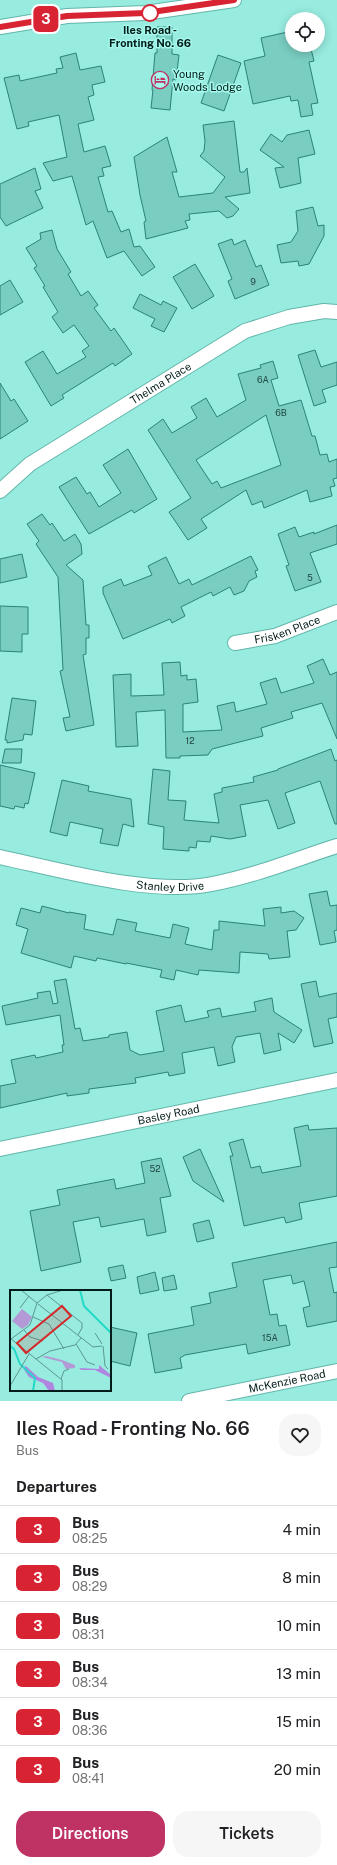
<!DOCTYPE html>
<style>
:root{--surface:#fff;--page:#f6f6f6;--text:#202124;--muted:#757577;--line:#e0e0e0;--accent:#bf3264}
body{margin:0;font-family:"Public Sans",sans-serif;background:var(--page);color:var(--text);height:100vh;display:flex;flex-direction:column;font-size:15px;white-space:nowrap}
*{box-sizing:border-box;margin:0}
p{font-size:13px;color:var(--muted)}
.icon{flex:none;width:22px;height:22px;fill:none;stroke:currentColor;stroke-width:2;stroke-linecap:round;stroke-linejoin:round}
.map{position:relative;height:1401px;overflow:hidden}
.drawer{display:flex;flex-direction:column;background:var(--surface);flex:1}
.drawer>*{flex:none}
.badge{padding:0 8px;border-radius:6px;font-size:14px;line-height:26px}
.buttons{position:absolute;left:285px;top:12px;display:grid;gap:8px}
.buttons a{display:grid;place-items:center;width:40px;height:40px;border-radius:50%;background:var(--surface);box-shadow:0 2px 10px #0003;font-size:20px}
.map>.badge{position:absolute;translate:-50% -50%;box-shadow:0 0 0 2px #fff}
h2{padding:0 16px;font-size:15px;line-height:36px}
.round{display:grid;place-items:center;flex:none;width:42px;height:42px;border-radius:16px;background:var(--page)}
.overview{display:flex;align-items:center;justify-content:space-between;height:68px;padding:0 16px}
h1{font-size:19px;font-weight:600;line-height:30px}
.cta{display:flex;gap:8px;margin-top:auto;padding:8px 16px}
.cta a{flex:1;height:46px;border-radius:16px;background:var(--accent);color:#fff;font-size:16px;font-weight:600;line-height:46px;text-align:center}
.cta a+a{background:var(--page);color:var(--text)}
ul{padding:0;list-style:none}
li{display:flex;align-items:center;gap:12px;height:48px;padding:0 16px;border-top:1px solid var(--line)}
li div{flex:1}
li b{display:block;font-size:15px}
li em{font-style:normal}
li .badge{min-width:44px;font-weight:700;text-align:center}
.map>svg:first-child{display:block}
.building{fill:#7acdc1;stroke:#2b8379;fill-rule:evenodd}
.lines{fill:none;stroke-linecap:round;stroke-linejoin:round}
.minor-casing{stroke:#62b5aa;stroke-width:16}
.minor{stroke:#fff;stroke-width:14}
.line-casing{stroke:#fff;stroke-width:9}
.line{stroke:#d82332;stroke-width:6}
.stop-dot{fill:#fff;stroke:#d82332;stroke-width:2}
.labels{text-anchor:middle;stroke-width:3;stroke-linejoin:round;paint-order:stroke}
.number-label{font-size:9px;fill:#204843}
.stop-label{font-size:11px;font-weight:bold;fill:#021c19;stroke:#a4f8ec}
.poi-label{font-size:11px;fill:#021c19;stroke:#a4f8ec;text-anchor:start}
.street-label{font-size:11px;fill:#021c19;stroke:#a4f8ec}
.inset-river{fill:none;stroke:#23d9c7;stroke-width:2}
.inset-road{fill:none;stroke:#5b9890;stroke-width:1}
.view{fill:#d62828;fill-opacity:0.15;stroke:#d62828;stroke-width:2}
.inset-edge{fill:none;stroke:#021c19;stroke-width:2}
</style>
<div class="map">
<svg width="337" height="1401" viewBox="0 0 337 1401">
<rect width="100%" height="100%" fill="#97ebdf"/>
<g class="building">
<path d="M157 27H172V54L179 55 176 80 173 79 170 110 151 108 153 90H152L155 53H157Z"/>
<path d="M292 31V45H310L314 61 309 62 318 103 311 104 313 115 301 117 298 100 291 101 290 96 253 104 244 61 265 56 261 38Z"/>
<path d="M76 53 80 70 101 66 105 82 92 85 94 95 88 97 94 120 78 124 84 152 105 146 111 166 102 168 104 176 98 177 108 212 112 211 121 232 129 229 134 247 140 246 155 267 142 276 124 251 107 258 93 221 86 225 72 176 53 181 43 163 67 157 59 115 28 122 29 126 17 129 4 78 19 75 20 81 57 73 56 69 63 68 60 57Z"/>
<path d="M218 55 241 63 224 111 201 103Z"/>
<path d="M234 121 240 172H244L247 168 250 193 225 197 239 209 233 216 227 218 219 211 189 214 190 220 185 221 188 228 146 239 144 222 146 221 140 195 134 157 167 137 177 172H172L179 197 213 193 225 177 200 156 204 151 205 141 203 125Z"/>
<path d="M309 130 315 154 298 158 301 183 280 188 275 168 284 167 260 150 271 134 282 142 287 135Z"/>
<path d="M35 168 41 189 35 191 43 208 6 226 0 217V184Z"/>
<path d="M313 207 318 226 324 225V236L309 264 299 266 298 261 281 263 277 245 291 242 298 231 296 211Z"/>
<path d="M52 230 57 249 71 272 68 274 81 296 88 291 98 305 94 308 111 331 114 328 132 354 115 366 113 363 62 395 64 398 51 406 25 362 43 351 57 374 86 357 82 351 89 346 74 325 63 333 52 317 58 312 43 287 45 286 34 268 37 266 26 248 41 239 40 233Z"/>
<path d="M232 239 234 245 245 240 256 267 261 265 269 285 235 299 228 281 232 279 218 244Z"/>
<path d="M195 264 214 296 192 309 173 277Z"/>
<path d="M10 280 23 302 0 315V286Z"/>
<path d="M140 294 161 305 163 301 177 308 164 332 151 326 155 319 133 308Z"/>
<path d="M315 350 321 367 337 362V385L322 390 326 402 314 406 298 355Z"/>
<path d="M273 361 278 378 271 380 279 406 301 400 312 436H315L320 455 327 454 329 462 337 459V478L333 479 335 486 330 487 332 496 310 502 307 490 264 508 262 501 252 505 246 490 201 519 207 528 188 540 169 512 191 498 148 430 163 419 172 433 197 418 191 407 206 398 217 417 246 400 238 374 261 368 260 365ZM266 415 281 465 221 488 217 481 212 484 196 460Z"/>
<path d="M0 383 11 401 14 399 28 421 0 439Z"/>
<path d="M128 449 157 499 134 513 132 510 89 534 59 487 76 477 87 494 90 492 99 507 121 493 103 465Z"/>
<path d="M42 514 50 525 52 523 64 541 75 534 81 544 82 554 66 565 83 580 86 625H89V638H86V654L83 655 94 725 66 731 63 718 70 717 60 671 63 670 58 577 36 544 39 541 27 524Z"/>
<path d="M337 525V544L310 553 321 582 295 591 286 566 289 565 278 534 295 527 299 537 314 532V534Z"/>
<path d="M22 554 27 577 0 583V559Z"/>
<path d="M251 556 258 570 255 571 257 577 249 581 244 591 234 595 230 587 213 596 211 592 181 607 185 616 172 623 170 619 123 639 103 593V587L121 579 124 586 152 575 148 566 166 557 179 584 189 579 192 585Z"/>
<path d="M0 606 28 607V634H22V652L0 651Z"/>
<path d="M323 659 330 675 337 672V739L322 703 291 712 293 718 261 728 263 736 212 749 208 755 180 756V758H166L165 710 136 712 138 746 116 747 113 675 131 674V696L164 695 162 663 180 662 181 676 187 675V680L196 679 198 702 183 704V732L222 730 217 706 234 702 236 712 267 704 260 683 276 678 281 693 314 683 307 666Z"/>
<path d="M12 698 36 701 32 735 24 734 23 740 7 743V740H5Z"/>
<path d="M5 749H22L21 763H2Z"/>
<path d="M331 749 335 761 337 760V824H335L320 781 285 793 295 823 278 829 268 800 240 805 246 836 230 839 211 836 210 842 197 841 196 848 189 847V851L163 849 164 827 148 824 153 769 170 771 168 800 186 801 184 820 219 823 214 794 222 792V788L254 782 253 777 278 770V769Z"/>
<path d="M0 765 35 773 28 804 25 803 24 808 15 806 14 809 0 806Z"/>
<path d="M62 780 89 786 88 791 131 799 134 827 123 824 118 846 100 843 103 829 70 822 67 836 50 832Z"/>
<path d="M327 891 330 906 337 905V930L334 931 336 942 320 945 309 894Z"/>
<path d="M42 906 69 913V912L86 915 84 929 113 935 117 919 137 923 135 931 170 938 173 924 189 928 185 944 212 950 214 930H219V921L265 926 263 909 281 907V913L294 911 304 918 296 930 287 931 290 957 269 959 268 954 240 952 239 973 199 970 198 975 176 970 174 980 160 977 162 970 126 963V964L97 958 96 961 74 956 71 968 21 953 28 929 16 925 21 908 40 913Z"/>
<path d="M66 979 75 1029 80 1028 83 1041 109 1037V1035L127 1032 130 1050 140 1055 164 1051 156 1011 181 1005 185 1022 209 1017 207 1011 220 1008 222 1017 256 1011 254 1002 272 998 274 1012 302 1030 294 1043 278 1033 281 1050 264 1054 260 1033 236 1037 232 1047 235 1062 218 1066 214 1047 182 1053 185 1073 169 1076 168 1072 135 1078 136 1083 89 1089V1093L67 1096V1093L0 1108V1086L16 1083 11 1060 35 1055 36 1058 63 1052 62 1045H64L60 1015 6 1025 2 1006 38 998 37 993 50 991 53 1004 58 1003 54 981Z"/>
<path d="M316 981 319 997 337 993V1017L328 1019 333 1043 314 1047 301 984Z"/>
<path d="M308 1125 309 1130 337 1128V1196L299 1203 302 1219 286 1223 284 1217 244 1226 230 1156H233L229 1143 243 1139 251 1168 260 1166 262 1173 301 1166 294 1128Z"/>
<path d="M200 1149 224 1202 193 1181 183 1157Z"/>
<path d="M161 1158 171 1196 160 1198 166 1232 147 1236 144 1219 101 1227 99 1217 73 1222 81 1262 41 1271 30 1211 60 1205 57 1190 114 1179 116 1189 145 1183 141 1162Z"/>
<path d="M209 1220 214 1238 197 1242 193 1224Z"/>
<path d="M337 1242V1267L329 1268 334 1293 337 1292V1321L307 1327 303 1308 310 1306 304 1281 293 1284 291 1275 263 1280 270 1315 277 1314 279 1326 286 1325 290 1345 248 1354 246 1344 185 1355 180 1358 182 1368 155 1373 148 1334 194 1325 191 1307 211 1303 209 1293 237 1287 232 1263Z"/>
<path d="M123 1265 126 1278 111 1281 108 1268Z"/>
<path d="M155 1272 159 1290 140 1294 137 1277Z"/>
<path d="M174 1275 177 1289 164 1291 162 1278Z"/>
<path d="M110 1327 137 1333 130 1366 110 1361Z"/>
</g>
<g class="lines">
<defs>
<g id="minor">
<path d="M0 27 67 16 145 13 234 0"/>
<path id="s1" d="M0 491 30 464 245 331 289 317 324 311 337 312"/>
<path id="s2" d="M235 643 275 636 337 612"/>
<path id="s3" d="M0 857C60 870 152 896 212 884 255 876 296 859 337 846"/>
<path id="s4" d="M0 1149 337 1080"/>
<path id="s5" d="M189 1401 337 1371"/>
</g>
</defs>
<use href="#minor" class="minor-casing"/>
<use href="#minor" class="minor"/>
</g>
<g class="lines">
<defs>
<path id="line" d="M0 27 67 16 145 13 234 0"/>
</defs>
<use href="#line" class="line-casing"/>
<use href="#line" class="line"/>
</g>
<defs>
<symbol id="hotel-ring" viewBox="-11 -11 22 22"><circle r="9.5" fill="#a4f8ec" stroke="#bf3264" stroke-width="1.5"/><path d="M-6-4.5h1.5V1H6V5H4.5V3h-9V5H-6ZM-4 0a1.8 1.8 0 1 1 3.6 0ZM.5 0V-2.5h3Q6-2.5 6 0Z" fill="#bf3264"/></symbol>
</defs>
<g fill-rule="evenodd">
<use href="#hotel-ring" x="150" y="70" width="20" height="20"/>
</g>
<circle class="stop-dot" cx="150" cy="13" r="8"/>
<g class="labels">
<g class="number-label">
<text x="253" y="285">9</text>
<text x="263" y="383">6A</text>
<text x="281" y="416">6B</text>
<text x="310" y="581">5</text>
<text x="190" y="744">12</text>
<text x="155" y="1172">52</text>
<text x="270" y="1341">15A</text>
</g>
<g class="stop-label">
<text x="150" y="34">Iles Road -<tspan x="150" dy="13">Fronting No. 66</tspan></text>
</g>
<g class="poi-label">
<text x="173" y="78">Young<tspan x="173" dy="13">Woods Lodge</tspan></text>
</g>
<g class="street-label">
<text dy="4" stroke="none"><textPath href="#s1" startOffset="194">Thelma Place</textPath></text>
<text dy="4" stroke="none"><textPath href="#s2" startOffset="54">Frisken Place</textPath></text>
<text dy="4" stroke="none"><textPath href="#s3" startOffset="173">Stanley Drive</textPath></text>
<text dy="4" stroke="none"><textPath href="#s4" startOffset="172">Basley Road</textPath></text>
<text dy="4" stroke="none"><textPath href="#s5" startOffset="100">McKenzie Road</textPath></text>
</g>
</g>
<g transform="translate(10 1290)">
<rect width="101" height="101" fill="#97ebdf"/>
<path d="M12 19 22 27 18 35 12 39 2 31ZM36 66 52 70 65 75V78L56 79 52 72 32 67Z" fill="#b399d5"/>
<path d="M89 75 101 85V88L85 80H71L69 78 89 79ZM16 76 28 87 43 93 45 101H39L33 93 19 87 13 78Z" fill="#af85e0"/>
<path class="inset-river" d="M70 0 74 16 101 43M0 56 4 59 10 74 25 88 23 101"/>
<path class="inset-road" d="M11 0 27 13M37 5 72 33V38L68 45M28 14 83 57 92 56M10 18 19 6M23 27 39 34 54 59M14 40 20 47 33 51M85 43 92 54M0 48 52 90V101M1 49 20 35 27 13 37 5 53 0M66 54 77 72 85 75M93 56 95 76 98 79M26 69 40 61 65 55 71 48M51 89 54 81 59 79M0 96 19 64"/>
<path class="view" d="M52 16 61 26 16 63 7 53Z"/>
<rect width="101" height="101" class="inset-edge"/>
</g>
</svg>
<div class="buttons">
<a><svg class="icon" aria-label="locate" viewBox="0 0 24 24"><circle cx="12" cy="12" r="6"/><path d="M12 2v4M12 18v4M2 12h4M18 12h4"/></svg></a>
</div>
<b class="badge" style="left:46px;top:19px;background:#d82332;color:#fff">3</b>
</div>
<section class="drawer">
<div class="overview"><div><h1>Iles Road - Fronting No. 66</h1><p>Bus</p></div><a class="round"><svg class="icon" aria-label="heart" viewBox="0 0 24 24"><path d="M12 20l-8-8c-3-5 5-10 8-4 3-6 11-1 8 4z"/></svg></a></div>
<h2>Departures</h2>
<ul>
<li><span class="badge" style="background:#d82332;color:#fff">3</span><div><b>Bus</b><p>08:25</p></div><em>4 min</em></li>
<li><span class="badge" style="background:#d82332;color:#fff">3</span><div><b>Bus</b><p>08:29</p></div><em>8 min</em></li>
<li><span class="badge" style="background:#d82332;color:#fff">3</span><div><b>Bus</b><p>08:31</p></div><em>10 min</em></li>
<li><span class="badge" style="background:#d82332;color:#fff">3</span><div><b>Bus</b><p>08:34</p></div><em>13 min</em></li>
<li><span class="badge" style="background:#d82332;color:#fff">3</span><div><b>Bus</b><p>08:36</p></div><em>15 min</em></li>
<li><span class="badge" style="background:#d82332;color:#fff">3</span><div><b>Bus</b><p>08:41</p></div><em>20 min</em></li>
</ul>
<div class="cta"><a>Directions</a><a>Tickets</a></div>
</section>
